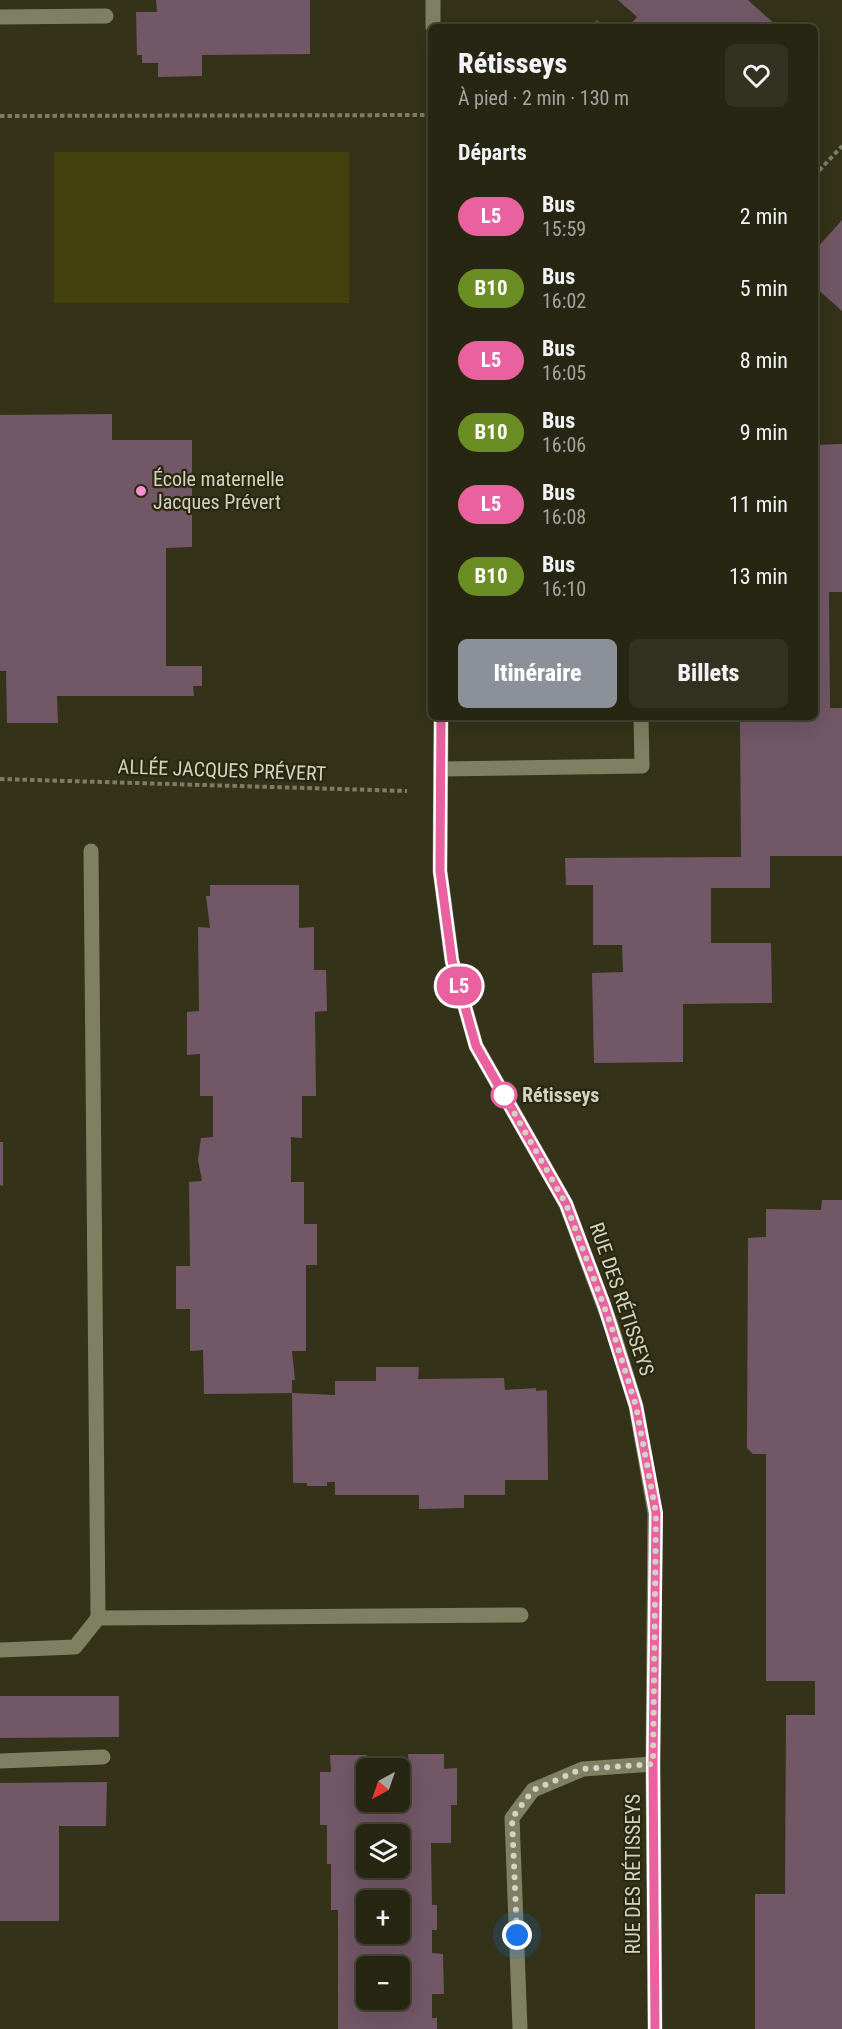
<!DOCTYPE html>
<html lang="fr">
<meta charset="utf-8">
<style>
:root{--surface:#272613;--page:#333221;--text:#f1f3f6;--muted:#a4a5a0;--line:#434333;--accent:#8c9099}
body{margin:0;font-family:"Roboto Condensed",sans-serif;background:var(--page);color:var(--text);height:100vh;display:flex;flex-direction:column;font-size:22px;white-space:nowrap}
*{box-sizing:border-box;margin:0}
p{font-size:20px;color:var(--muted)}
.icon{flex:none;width:33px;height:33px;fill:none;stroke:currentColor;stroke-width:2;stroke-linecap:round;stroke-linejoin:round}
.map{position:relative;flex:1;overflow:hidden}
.drawer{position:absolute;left:428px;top:24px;width:390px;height:696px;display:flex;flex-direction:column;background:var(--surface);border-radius:9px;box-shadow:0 6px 24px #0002,0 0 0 2px var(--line)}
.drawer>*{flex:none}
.badge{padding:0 12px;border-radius:20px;font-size:21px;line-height:39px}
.needle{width:39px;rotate:220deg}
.tools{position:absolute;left:356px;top:1758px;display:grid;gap:12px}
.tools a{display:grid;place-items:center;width:54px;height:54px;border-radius:9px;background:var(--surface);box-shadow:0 6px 24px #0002,0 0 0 2px var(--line);font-size:30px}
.you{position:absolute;width:30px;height:30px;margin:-15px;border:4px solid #fff;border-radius:50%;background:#1a73e8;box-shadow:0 0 0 9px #1a73e833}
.map>.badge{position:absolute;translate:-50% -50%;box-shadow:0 0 0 3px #fff}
h2{padding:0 30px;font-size:22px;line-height:54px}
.round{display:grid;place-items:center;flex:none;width:63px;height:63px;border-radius:9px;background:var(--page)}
.headline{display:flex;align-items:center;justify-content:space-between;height:102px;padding:0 30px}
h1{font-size:28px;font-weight:800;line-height:45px}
.button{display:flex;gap:12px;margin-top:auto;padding:12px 30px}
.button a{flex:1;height:69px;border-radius:9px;background:var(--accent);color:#fff;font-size:24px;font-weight:800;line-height:69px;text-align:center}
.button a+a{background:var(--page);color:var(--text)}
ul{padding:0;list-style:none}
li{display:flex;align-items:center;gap:18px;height:72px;padding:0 30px}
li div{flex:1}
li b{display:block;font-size:22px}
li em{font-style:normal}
li .badge{min-width:66px;font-weight:700;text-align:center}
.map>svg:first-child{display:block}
.green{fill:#44420c}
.building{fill:#725766;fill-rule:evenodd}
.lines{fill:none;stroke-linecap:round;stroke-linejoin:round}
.path{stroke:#7d7c67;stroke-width:4;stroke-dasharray:4.5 3;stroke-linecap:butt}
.lane{stroke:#7f7f62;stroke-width:15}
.street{stroke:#7f7f62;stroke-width:15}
.line-casing{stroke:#fff;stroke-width:14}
.line{stroke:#ea619f;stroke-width:9}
.walk{stroke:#d3d3c4;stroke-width:6;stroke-dasharray:0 10.8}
.poi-dot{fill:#f790cd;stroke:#2a290f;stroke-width:2}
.stop-dot{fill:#fff;stroke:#ea619f;stroke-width:3}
.labels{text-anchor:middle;stroke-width:4.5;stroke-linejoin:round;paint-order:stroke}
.poi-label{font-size:20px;fill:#d3d3c4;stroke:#2a290f;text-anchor:start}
.street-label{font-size:20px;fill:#d3d3c4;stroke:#2a290f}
.stop-label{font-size:20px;font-weight:bold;fill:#d3d3c4;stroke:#2a290f;text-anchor:start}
</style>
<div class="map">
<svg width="842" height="2029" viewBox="0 0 842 2029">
<rect width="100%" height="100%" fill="#343319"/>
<rect class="green" x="54" y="152" width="295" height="151"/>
<g class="building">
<path d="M156 0H310V54L202 55V76L158 77V63H142V55H137L136 12H157Z"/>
<path d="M618 0H748L778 27H628L637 17Z"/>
<path d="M597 20 604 27H590Z"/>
<path d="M842 220V311L814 286V246L817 248Z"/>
<path d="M112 414V440H192V547L166 548V666H202V686H193L194 696H57L58 723H7L6 671H0V415Z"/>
<path d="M842 444V592H829L830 708H842V856H770V888H711V943H771L772 1003 683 1004V1062L594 1063 592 973 623 972 622 945H593V885H566L565 858 741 857 740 717H814V445Z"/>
<path d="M210 885H299V928L314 927V970H326L327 1011 315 1012 316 1096H302V1138L291 1137V1182H304V1224H317V1265H306V1351H292L295 1380H292V1393L204 1394 203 1350 190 1351V1309H176V1266H190L189 1182 202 1181 198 1160 201 1138 213 1137V1096H200V1054L187 1055V1012L199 1011 198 927 210 928 206 896H210Z"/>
<path d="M0 1142H3V1186L0 1185Z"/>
<path d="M822 1200H842V2029H755V1894H785L786 1715H815V1681H766V1454H753L747 1448 748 1238 766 1237V1209L821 1210Z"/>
<path d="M376 1367H419L418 1379 504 1378 505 1390 536 1388V1391L547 1390 548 1480H505V1495H464V1508L419 1509V1495H335V1482H327V1486H307V1483H293L292 1393 335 1395V1381H376Z"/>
<path d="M0 1696H119V1737L0 1738Z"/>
<path d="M408 1754H444V1769L457 1768V1805H451V1843H431L432 1905H437V1930H432V1953L443 1954 444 1994H432V2018H437V2029H338V1910H331V1864H327V1825H320V1772H331L330 1755H367L366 1802H399V1770H409ZM366 1834H399V1868H366ZM366 1900H399V1934H366ZM366 1966H399V2000H366Z"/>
<path d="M107 1782 106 1826H59V1921H0V1783Z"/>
</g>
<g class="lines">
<g class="path">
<path d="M0 116 430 115"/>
<path d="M814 176 842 146"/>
<path d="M0 779 407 791"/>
</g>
<g class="lane">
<path d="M0 17 106 16"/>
<path d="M441 769 642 766 641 717"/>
<path d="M91 851 98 1618"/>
<path d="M0 1650 75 1647 98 1618 521 1615"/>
<path d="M0 1761 103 1757"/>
<path d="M520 2029 512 1818 533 1790 583 1769 653 1764"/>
</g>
<g class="street">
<path d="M433 0V27"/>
<path d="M441 717 440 871 452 961 476 1046 566 1204 611 1325 636 1406 655 1513 653 1764 655 2029"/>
</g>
</g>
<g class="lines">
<defs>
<path id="line" d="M441 717 440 871 452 961 476 1046 566 1204 604 1305 636 1406 656 1513 653 1764 655 2029"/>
</defs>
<use href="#line" class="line-casing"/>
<use href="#line" class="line"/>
<path class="walk" d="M504 1095 566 1204 611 1325 636 1406 656 1513 653 1764 582 1769 533 1790 512 1818 517 1935"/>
</g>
<circle class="poi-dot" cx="141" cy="491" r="6"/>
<circle class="stop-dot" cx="504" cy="1095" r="12"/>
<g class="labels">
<g class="poi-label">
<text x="153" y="486">École maternelle<tspan x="153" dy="23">Jacques Prévert</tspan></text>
</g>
<g class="street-label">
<text transform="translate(222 770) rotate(2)" y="7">ALLÉE JACQUES PRÉVERT</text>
<text transform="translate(622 1299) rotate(71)" y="7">RUE DES RÉTISSEYS</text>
<text transform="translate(633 1874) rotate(-90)" y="7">RUE DES RÉTISSEYS</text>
</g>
<g class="stop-label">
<text x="522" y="1102">Rétisseys</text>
</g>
</g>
</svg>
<div class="tools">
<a><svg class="needle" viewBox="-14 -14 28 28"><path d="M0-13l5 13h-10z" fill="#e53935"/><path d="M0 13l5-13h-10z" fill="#a4a5a0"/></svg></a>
<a><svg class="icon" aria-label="layers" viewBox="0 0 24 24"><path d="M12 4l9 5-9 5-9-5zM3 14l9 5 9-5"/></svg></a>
<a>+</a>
<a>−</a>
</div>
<div class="you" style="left:517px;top:1935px"></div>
<b class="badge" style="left:459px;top:986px;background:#ea619f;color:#fff">L5</b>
<section class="drawer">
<div class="headline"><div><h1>Rétisseys</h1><p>À pied · 2 min · 130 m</p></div><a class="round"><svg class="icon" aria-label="heart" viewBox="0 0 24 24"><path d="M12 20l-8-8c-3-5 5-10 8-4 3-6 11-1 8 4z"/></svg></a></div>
<h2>Départs</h2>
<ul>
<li><span class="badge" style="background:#ea619f;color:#fff">L5</span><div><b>Bus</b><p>15:59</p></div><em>2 min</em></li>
<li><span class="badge" style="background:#6b8e23;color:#fff">B10</span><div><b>Bus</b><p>16:02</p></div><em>5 min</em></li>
<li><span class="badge" style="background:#ea619f;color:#fff">L5</span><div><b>Bus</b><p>16:05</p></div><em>8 min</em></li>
<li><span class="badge" style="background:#6b8e23;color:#fff">B10</span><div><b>Bus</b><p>16:06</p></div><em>9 min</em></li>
<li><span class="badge" style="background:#ea619f;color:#fff">L5</span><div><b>Bus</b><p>16:08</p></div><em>11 min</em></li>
<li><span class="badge" style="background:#6b8e23;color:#fff">B10</span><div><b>Bus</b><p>16:10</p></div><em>13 min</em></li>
</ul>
<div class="button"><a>Itinéraire</a><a>Billets</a></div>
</section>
</div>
